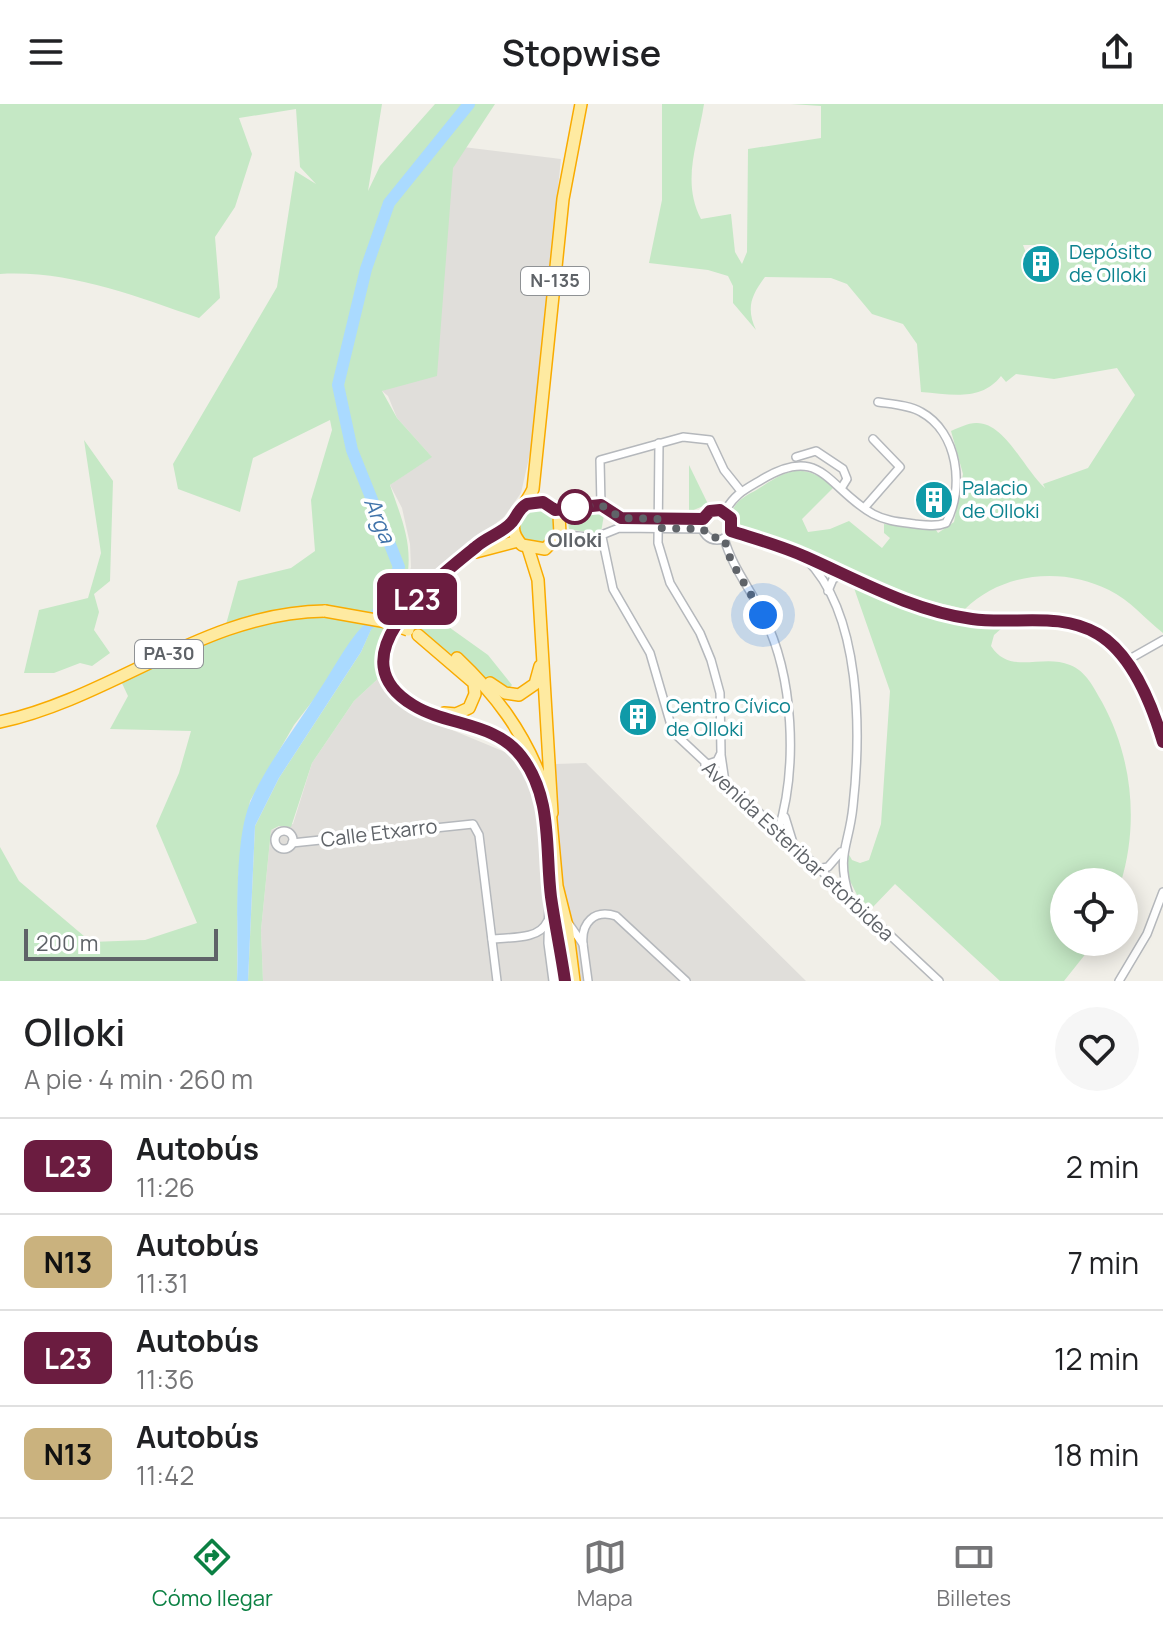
<!DOCTYPE html>
<html lang="es">
<meta charset="utf-8">
<style>
:root{--surface:#fff;--page:#f6f6f6;--text:#202124;--muted:#757577;--line:#e0e0e0;--accent:#0b8043}
body{margin:0;font-family:Manrope,sans-serif;background:var(--page);color:var(--text);height:100vh;display:flex;flex-direction:column;font-size:30px;white-space:nowrap}
*{box-sizing:border-box;margin:0}
p{font-size:26px;color:var(--muted)}
.icon{flex:none;width:44px;height:44px;fill:none;stroke:currentColor;stroke-width:2;stroke-linecap:round;stroke-linejoin:round}
.map{position:relative;height:877px;overflow:hidden}
.side{display:flex;flex-direction:column;background:var(--surface);flex:1}
.side>*{flex:none}
.badge{padding:0 16px;border-radius:12px;font-size:28px;line-height:52px}
.tools{position:absolute;left:1050px;top:764px;display:grid;gap:16px}
.tools a{display:grid;place-items:center;width:88px;height:88px;border-radius:50%;background:var(--surface);box-shadow:0 4px 20px #0003;font-size:40px}
.scale{position:absolute;left:24px;bottom:20px;width:194px;box-sizing:border-box;padding-left:8px;border:4px solid #5f6368;border-top:0;font-size:22px;line-height:28px;white-space:nowrap;color:#5f6368;-webkit-text-stroke:6px #fff;paint-order:stroke}
.you{position:absolute;width:40px;height:40px;margin:-20px;border:6px solid #fff;border-radius:50%;background:#1a73e8;box-shadow:0 0 0 12px #1a73e833}
.map>.badge{position:absolute;translate:-50% -50%;box-shadow:0 0 0 4px #fff}
.round{display:grid;place-items:center;flex:none;width:84px;height:84px;border-radius:42px;background:var(--page)}
.summary{display:flex;align-items:center;justify-content:space-between;height:136px;padding:0 24px}
h1{font-size:38px;font-weight:600;line-height:60px}
ul{padding:0;list-style:none}
li{display:flex;align-items:center;gap:24px;height:96px;padding:0 24px;border-top:2px solid var(--line)}
li div{flex:1}
li b{display:block;font-size:30px}
li em{font-style:normal}
li .badge{min-width:88px;font-weight:700;text-align:center}
header{display:flex;justify-content:space-between;align-items:center;height:104px;padding:0 24px;background:var(--surface);font-size:36px;font-weight:600}
.menu{display:flex;justify-content:space-around;align-items:center;height:112px;border-top:2px solid var(--line);background:var(--surface);font-size:22px;color:var(--muted)}
.menu a{display:grid;justify-items:center;gap:4px}
.menu .on{color:var(--accent)}
.map>svg:first-child{display:block}
.industrial{fill:#e0deda}
.green{fill:#c5e8c5;fill-rule:evenodd}
.water{fill:#aadaff}
.lines{fill:none;stroke-linecap:round;stroke-linejoin:round}
.river{stroke:#aadaff;stroke-width:12}
.minor-casing{stroke:#b5b8bc;stroke-width:10}
.trunk-casing{stroke:#f9ab00;stroke-width:14}
.minor{stroke:#fff;stroke-width:7}
.trunk{stroke:#feeaa1;stroke-width:11}
.trunk-bridge-casing{stroke:#f9ab00;stroke-width:14;stroke-linecap:butt}
.trunk-bridge{stroke:#feeaa1;stroke-width:11}
.line-casing{stroke:#fff;stroke-width:18}
.line{stroke:#6b1c40;stroke-width:12}
.walk{stroke:#5f6368;stroke-width:8;stroke-dasharray:0 14.4}
.stop-dot{fill:#fff;stroke:#6b1c40;stroke-width:4}
.labels{text-anchor:middle;stroke-width:7;stroke-linejoin:round;paint-order:stroke}
.shield{fill:#fff;stroke:#8f9295;stroke-width:2}
.shield-label{font-size:18px;font-weight:bold;fill:#5f6368}
.culture-label{font-size:20px;fill:#0d838f;stroke:#fff;text-anchor:start}
.stop-label{font-size:20px;font-weight:bold;fill:#5f6368;stroke:#fff}
.street-label{font-size:20px;fill:#5f6368;stroke:#fff}
.water-label{font-size:22px;font-style:italic;fill:#4174aa;stroke:#fff}
</style>
<header><svg class="icon" aria-label="menu" viewBox="0 0 24 24"><path d="M4 6h16M4 12h16M4 18h16"/></svg>Stopwise<svg class="icon" aria-label="share" viewBox="0 0 24 24"><path d="M12 15V3M7 8l5-5 5 5M5 13v7h14v-7"/></svg></header>
<div class="map">
<svg width="1163" height="877" viewBox="0 0 1163 877">
<rect width="100%" height="100%" fill="#f1efe8"/>
<g class="industrial">
<path d="M455 42 561 55 531 345 521 389 504 413 404 491 411 463 410 440 402 404 390 381 431 352 397 314 388 292 382 287 403 279Z"/>
<path d="M381 572 404 606 505 648 544 686 555 660 586 659 806 877H263L261 826 271 726 293 720 312 659 354 597Z"/>
</g>
<g class="green">
<path d="M0 0H382L368 87 380 62 435 0H495L453 64 437 272 382 287 397 314 432 353 390 381C405 424 415 445 404 491L488 551 512 581 505 589 447 547 387 518 379 551 381 572 354 597 312 659 291 723 279 722 271 726 261 826 263 877H248L255 722 279 674 361 548 375 516 294 621 250 697 238 773 237 877H0V743L19 777 91 838 145 836 197 819 156 722 179 669 191 627 110 625 128 592 120 575 225 524 238 477 291 464 315 447 311 396 332 326 330 316 253 354 240 408 178 385 173 360 277 183 295 67 316 80 300 63 296 5 239 14 252 50 235 103 215 133 220 194 199 214C134 192 70 166 0 170Z"/>
<path d="M662 0H704C698 40 681 77 701 115L731 110 735 148 742 160 747 148 748 45 821 34V2L791 0H1163V529C1145 515 1130 496 1109 486 1061 462 1002 469 965 505L922 495 739 420 733 405C739 394 748 391 758 385 791 364 801 359 835 382L802 415 808 428 830 425 849 417 882 444 890 434 884 429V420L936 426 938 429 954 418 963 370 951 327C958 324 968 319 976 319 1005 318 1025 367 1045 384L1043 380 1088 364 1135 291 1117 264 1054 275 1016 270 1006 278 1001 272C981 298 950 290 921 288L917 240 903 220 872 210 847 180 831 174 765 173C751 192 746 204 756 226L733 199V182L728 172 708 166 649 159 662 96ZM1023 141H1044L1051 174 1037 178Z"/>
<path d="M84 336 113 377 110 477 94 490 99 508 94 526 110 549 92 562 80 559 54 569H24L39 506 88 494 101 449Z"/>
<path d="M689 361 708 400 689 408Z"/>
<circle cx="537" cy="422" r="18"/>
<path d="M591 405 604 411 601 428 597 430 569 425 567 411Z"/>
<path d="M854 484C902 504 949 524 1002 524L994 531 991 542C1010 572 1042 549 1070 561 1086 567 1094 584 1102 598 1132 653 1139 718 1121 778H1064V838H1095L1064 877H1000L895 780 871 805 857 791 848 773 847 747 852 756 860 759 869 756 881 720 890 587Z"/>
</g>
<path class="water" d="M379 508 361 548 279 674 255 722 248 877H237C239 829 232 736 252 694 270 655 297 622 320 585 337 560 353 525 379 508Z"/>
<g class="lines">
<path class="river" d="M370 519 386 497 399 463 352 346 338 281 366 165 389 99 469 0"/>
<defs>
<g id="minor">
<path d="M659 339 658 439 670 479 700 529 711 556 720 589 721 649 717 657 705 661"/>
<path d="M796 353 816 347 843 365 847 375 842 383"/>
<path d="M601 401 600 356 683 333 710 336 724 366 740 386"/>
<path d="M865 403 900 363 873 335"/>
<path d="M555 406 601 401 621 414 703 415"/>
<circle cx="717" cy="421" r="15"/>
<path d="M725 407C735 390 744 386 761 376 822 339 827 384 873 410 886 417 900 418 915 420 925 421 936 423 946 419 965 384 958 328 921 308 909 301 891 300 878 298"/>
<path d="M731 427C754 434 778 441 801 451 858 475 915 509 978 515 1019 520 1060 507 1098 530 1133 551 1152 601 1163 638"/>
<path d="M560 430 594 434 619 424 703 425"/>
<path d="M602 433 613 485 650 549 673 628 939 877"/>
<path d="M724 434C732 463 750 484 763 511 794 572 798 663 778 728"/>
<path d="M806 455C862 510 861 630 853 702 849 743 836 749 849 792"/>
<path d="M828 487 833 475 844 470"/>
<path d="M1126 557 1163 536"/>
<path d="M721 651 725 678"/>
<path d="M785 713 793 739"/>
<circle cx="284" cy="736" r="9"/>
<path d="M292 739 473 720 479 731 497 877"/>
<path d="M817 765 828 763 841 748"/>
<path d="M549 794 548 839 553 877"/>
<path d="M569 820 583 840 588 877"/>
<path d="M492 835C510 833 539 836 547 818"/>
<path d="M583 840C581 819 594 805 616 812L686 877"/>
<path d="M1119 877 1147 830 1163 788"/>
</g>
<g id="trunk">
<path d="M527 400 543 398 559 411 560 430 545 445 522 441C501 419 524 406 533 385L563 95 581 0"/>
<path d="M513 417C469 447 322 546 413 601 444 620 486 618 514 644 533 663 540 690 546 716"/>
<path d="M528 444 538 476 552 709"/>
<path d="M476 448 518 437"/>
<path d="M418 531 474 579 475 590 469 604 456 610 444 609"/>
<path d="M457 554C496 591 523 627 542 677"/>
<path d="M490 579 505 589 519 591 535 580 540 562"/>
<path d="M0 618C114 593 206 508 325 507"/>
<path d="M550 705 557 782 567 822 574 877"/>
<path d="M550 775 565 877"/>
</g>
</defs>
<use href="#minor" class="minor-casing"/>
<use href="#trunk" class="trunk-casing"/>
<use href="#minor" class="minor"/>
<use href="#trunk" class="trunk"/>
<defs>
<path id="trunk-bridge" d="M325 507 387 518 408 526"/>
</defs>
<use href="#trunk-bridge" class="trunk-bridge-casing"/>
<use href="#trunk-bridge" class="trunk-bridge"/>
</g>
<g class="lines">
<defs>
<path id="line" d="M565 877C561 849 555 821 551 793 545 745 553 693 521 652 495 618 447 622 413 601 332 552 438 474 477 442 487 433 504 428 512 418 518 411 518 405 527 400L543 398 555 406 601 401 621 414 703 415 710 407 720 406 731 414V427C756 435 782 442 806 453 860 477 913 507 972 515 1015 521 1059 507 1098 530 1133 551 1152 601 1163 638"/>
</defs>
<use href="#line" class="line-casing"/>
<use href="#line" class="line"/>
<path class="walk" d="M575 403 601 401 621 414 659 415 658 424 703 425 709 433 724 434 731 457 763 511"/>
</g>
<defs>
<symbol id="building-disc" viewBox="-11 -11 22 22"><circle r="9.5" fill="#0f9aa8" stroke="#fff"/><path d="M-4-6H4V6H1V3H-1V6H-4ZM-2.5-4.3h1.7v1.8h-1.7ZM.8-4.3h1.7v1.8H.8ZM-2.5-1h1.7V.8h-1.7ZM.8-1h1.7V.8H.8Z" fill="#fff"/></symbol>
</defs>
<g fill-rule="evenodd">
<use href="#building-disc" x="1019" y="138" width="44" height="44"/>
<use href="#building-disc" x="912" y="374" width="44" height="44"/>
<use href="#building-disc" x="616" y="591" width="44" height="44"/>
</g>
<circle class="stop-dot" cx="575" cy="403" r="16"/>
<g class="labels">
<g class="shield">
<rect x="521" y="163" width="68" height="28" rx="6"/>
<rect x="135" y="536" width="68" height="28" rx="6"/>
</g>
<g class="shield-label">
<text x="555" y="183">N-135</text>
<text x="169" y="556">PA-30</text>
</g>
<g class="culture-label">
<text x="1069" y="155">Depósito<tspan x="1069" dy="23">de Olloki</tspan></text>
<text x="962" y="391">Palacio<tspan x="962" dy="23">de Olloki</tspan></text>
<text x="666" y="609">Centro Cívico<tspan x="666" dy="23">de Olloki</tspan></text>
</g>
<g class="stop-label">
<text x="575" y="443">Olloki</text>
</g>
<g class="street-label">
<text transform="translate(379 729) rotate(-7)" y="7">Calle Etxarro</text>
<text transform="translate(798 747) rotate(43)" y="7">Avenida Esteribar etorbidea</text>
</g>
<g class="water-label">
<text transform="translate(380 416) rotate(68)" y="8">Arga</text>
</g>
</g>
</svg>
<div class="tools">
<a><svg class="icon" aria-label="locate" viewBox="0 0 24 24"><circle cx="12" cy="12" r="6"/><path d="M12 2v4M12 18v4M2 12h4M18 12h4"/></svg></a>
</div>
<div class="scale">200 m</div>
<div class="you" style="left:763px;top:511px"></div>
<b class="badge" style="left:417px;top:495px;background:#6b1c40;color:#fff">L23</b>
</div>
<section class="side">
<div class="summary"><div><h1>Olloki</h1><p>A pie · 4 min · 260 m</p></div><a class="round"><svg class="icon" aria-label="heart" viewBox="0 0 24 24"><path d="M12 20l-8-8c-3-5 5-10 8-4 3-6 11-1 8 4z"/></svg></a></div>
<ul>
<li><span class="badge" style="background:#6b1c40;color:#fff">L23</span><div><b>Autobús</b><p>11:26</p></div><em>2 min</em></li>
<li><span class="badge" style="background:#cab27e;color:#111">N13</span><div><b>Autobús</b><p>11:31</p></div><em>7 min</em></li>
<li><span class="badge" style="background:#6b1c40;color:#fff">L23</span><div><b>Autobús</b><p>11:36</p></div><em>12 min</em></li>
<li><span class="badge" style="background:#cab27e;color:#111">N13</span><div><b>Autobús</b><p>11:42</p></div><em>18 min</em></li>
</ul>
</section>
<nav class="menu">
<a class="on"><svg class="icon" aria-label="directions" viewBox="0 0 24 24"><path d="M12 3l9 9-9 9-9-9zM9 14v-3h6M13 9l2 2-2 2"/></svg>Cómo llegar</a>
<a><svg class="icon" aria-label="map" viewBox="0 0 24 24"><path d="M3 6l6-2 6 2 6-2v14l-6 2-6-2-6 2zM9 4v14M15 6v14"/></svg>Mapa</a>
<a><svg class="icon" aria-label="tickets" viewBox="0 0 24 24"><path d="M3 7h18v10H3zM15 7v10"/></svg>Billetes</a>
</nav>
